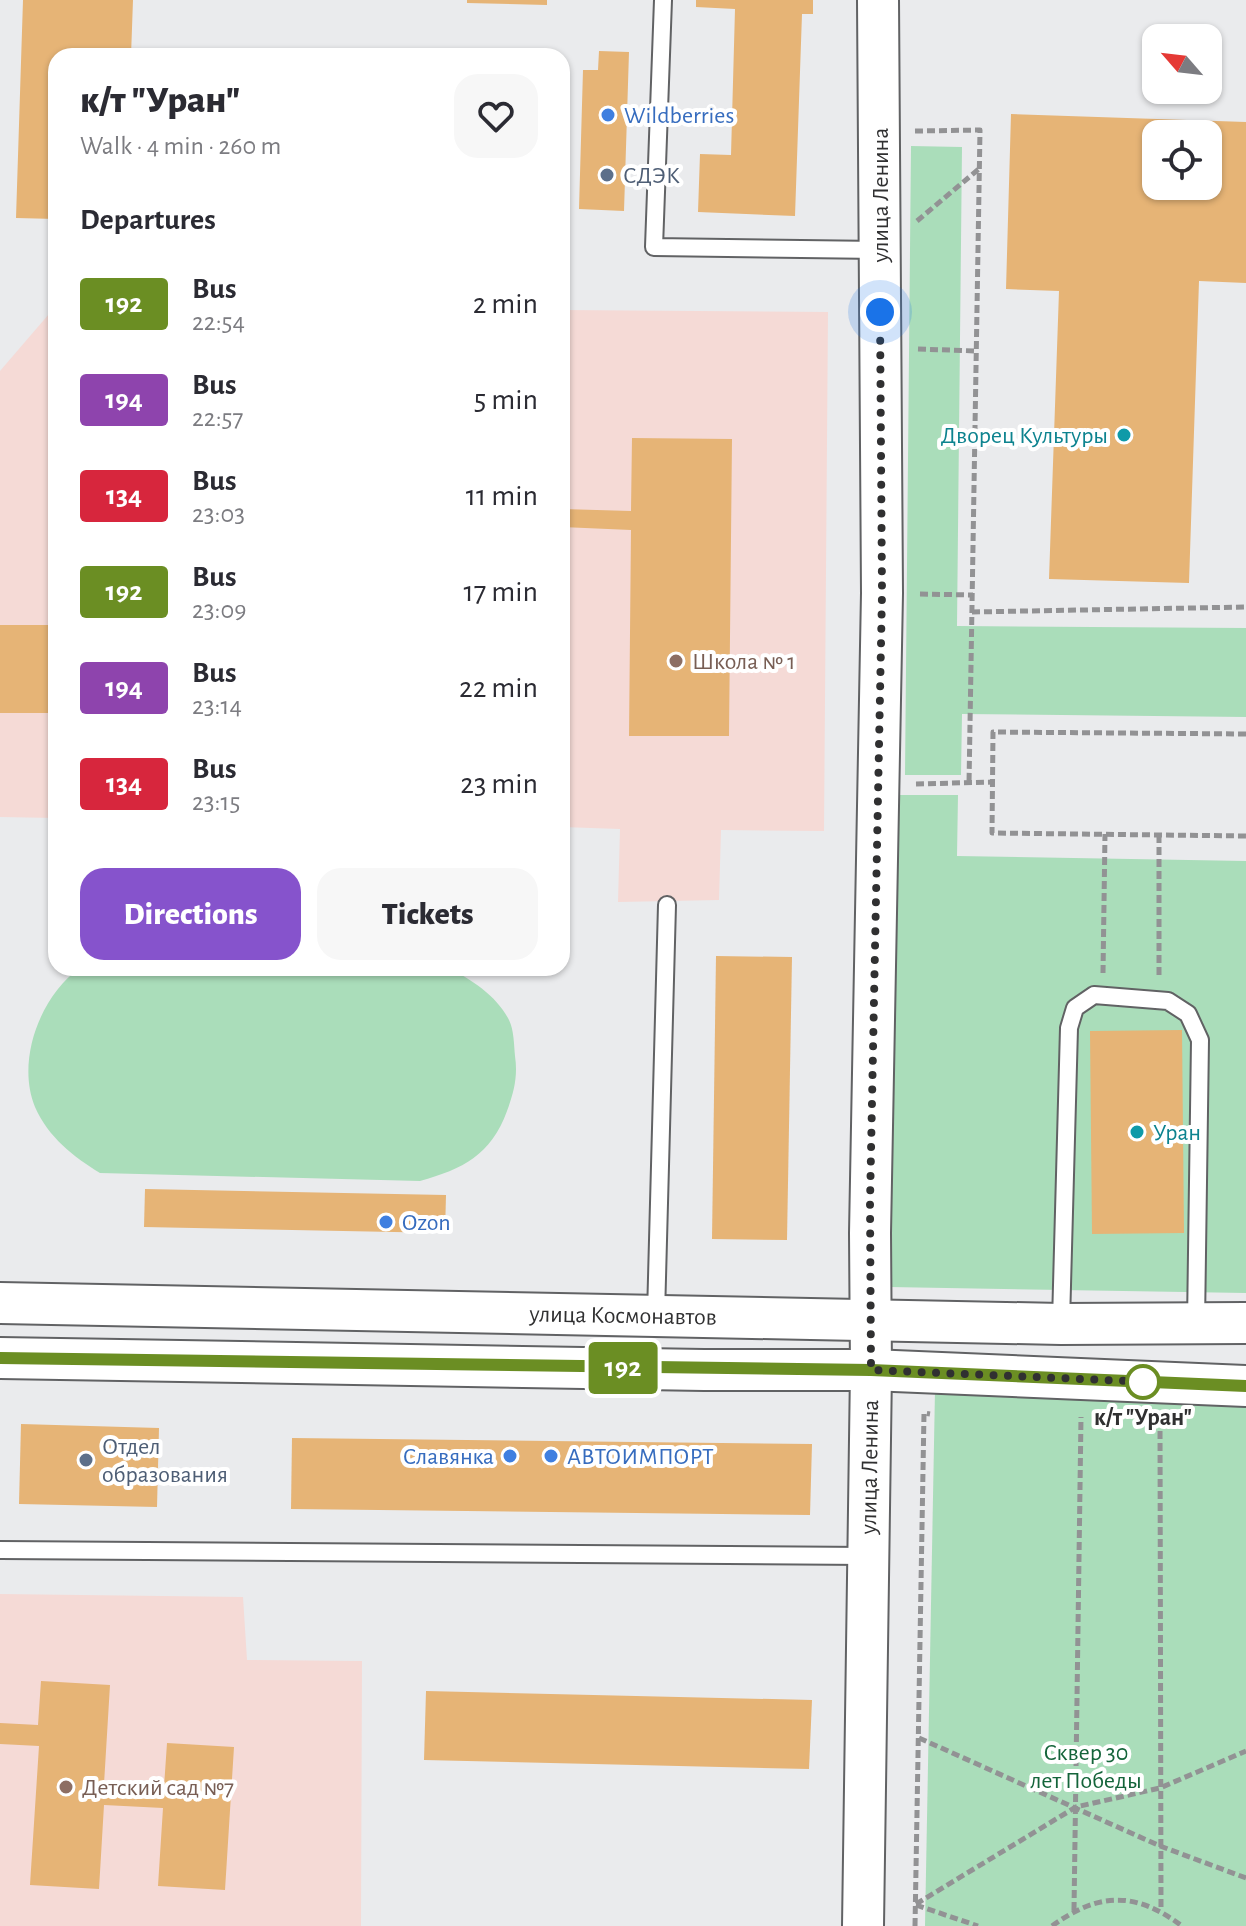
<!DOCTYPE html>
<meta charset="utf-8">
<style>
:root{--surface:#fff;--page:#f7f7f7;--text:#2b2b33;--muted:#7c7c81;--accent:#8653cc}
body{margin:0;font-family:"Alegreya Sans",sans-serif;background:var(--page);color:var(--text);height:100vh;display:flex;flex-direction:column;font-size:30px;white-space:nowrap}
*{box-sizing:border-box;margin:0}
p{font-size:26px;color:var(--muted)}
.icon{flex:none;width:44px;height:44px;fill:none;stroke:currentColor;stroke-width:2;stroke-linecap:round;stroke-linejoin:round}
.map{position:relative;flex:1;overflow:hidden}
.panel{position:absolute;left:48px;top:48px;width:522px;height:928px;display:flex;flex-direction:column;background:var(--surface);border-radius:24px;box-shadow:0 2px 6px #0004}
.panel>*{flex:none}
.badge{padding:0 16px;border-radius:6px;font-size:28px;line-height:52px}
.needle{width:52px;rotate:298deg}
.buttons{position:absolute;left:1142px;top:24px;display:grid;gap:16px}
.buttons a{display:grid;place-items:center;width:80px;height:80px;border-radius:16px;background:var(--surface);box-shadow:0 2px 6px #0004;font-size:40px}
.you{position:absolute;width:40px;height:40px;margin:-20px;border:6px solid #fff;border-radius:50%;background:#1a73e8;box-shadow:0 0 0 12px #1a73e833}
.map>.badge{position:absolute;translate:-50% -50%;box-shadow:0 0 0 4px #fff}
h2{padding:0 32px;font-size:30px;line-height:72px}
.round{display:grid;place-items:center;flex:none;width:84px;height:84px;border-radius:24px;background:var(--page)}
.summary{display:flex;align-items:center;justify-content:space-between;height:136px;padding:0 32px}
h1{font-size:38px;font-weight:800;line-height:60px}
.button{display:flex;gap:16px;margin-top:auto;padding:16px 32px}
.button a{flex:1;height:92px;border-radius:24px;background:var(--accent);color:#fff;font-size:32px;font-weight:800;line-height:92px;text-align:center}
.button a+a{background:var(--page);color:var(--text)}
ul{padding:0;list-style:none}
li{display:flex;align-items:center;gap:24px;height:96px;padding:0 32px}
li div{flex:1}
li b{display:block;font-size:30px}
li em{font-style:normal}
li .badge{min-width:88px;font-weight:700;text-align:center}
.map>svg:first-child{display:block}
.education{fill:#f5dad6}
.green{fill:#aaddba}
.building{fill:#e6b476;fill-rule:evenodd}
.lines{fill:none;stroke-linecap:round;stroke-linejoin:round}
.service-casing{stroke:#616264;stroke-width:20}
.tertiary-casing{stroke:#616264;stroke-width:44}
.path{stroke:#929294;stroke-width:5;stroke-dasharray:8 4;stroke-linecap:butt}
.service{stroke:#fff;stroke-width:16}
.tertiary{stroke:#fff;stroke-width:40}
.line-casing{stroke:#fff;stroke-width:18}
.line{stroke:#6b8e23;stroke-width:12}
.walk{stroke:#303031;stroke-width:8;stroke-dasharray:0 14.4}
.shop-dot{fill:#3f7fe0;stroke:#fff;stroke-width:3}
.service-dot{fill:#5c6f8a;stroke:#fff;stroke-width:3}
.culture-dot{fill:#0f9aa8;stroke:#fff;stroke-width:3}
.education-dot{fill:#8d6e63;stroke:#fff;stroke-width:3}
.stop-dot{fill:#fff;stroke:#6b8e23;stroke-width:4}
.labels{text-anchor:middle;stroke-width:8;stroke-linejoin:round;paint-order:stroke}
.shop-label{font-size:24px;fill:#366cbe;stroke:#fff;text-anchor:start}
.service-label{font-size:24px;fill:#4e5e75;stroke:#fff;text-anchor:start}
.street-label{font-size:24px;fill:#303031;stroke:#fff}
.culture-label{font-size:24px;fill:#0d838f;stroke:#fff;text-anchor:end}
.education-label{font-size:24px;fill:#785e54;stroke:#fff;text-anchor:start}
.stop-label{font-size:24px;font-weight:bold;fill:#303031;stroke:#fff}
.park-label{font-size:24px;fill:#14643a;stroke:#fff}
</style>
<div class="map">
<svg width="1246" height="1926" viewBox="0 0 1246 1926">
<rect width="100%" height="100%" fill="#eaebed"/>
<g class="education">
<path d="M55 307 56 818 0 817V371Z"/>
<path d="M562 310 828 312 824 831 721 830 719 900 618 902 620 829 562 827Z"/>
<path d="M0 1594 243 1597 247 1660 362 1661 361 1926H0Z"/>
</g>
<g class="green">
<path d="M911 146 962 147 957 626 1246 628V717L962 714 961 775H905Z"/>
<path d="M899 795H958L957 856 1246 861V1293L889 1287Z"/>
<path d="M80 968H449C472 980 497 996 509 1020 514 1030 514 1045 515 1056 518 1076 514 1092 507 1111 491 1155 463 1169 420 1181L100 1173C74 1157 48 1137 35 1107 16 1061 40 996 80 968Z"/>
<path d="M935 1390 1246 1395V1926H925Z"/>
</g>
<g class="building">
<path d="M23 0H133L131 56H56V219L16 218Z"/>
<path d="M467 0H547V5L467 3Z"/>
<path d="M696 0H813V14H802L795 216 698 212 700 154 731 155 735 9 696 7Z"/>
<path d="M599 51 629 52 624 211 579 209 583 70H598Z"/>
<path d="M1011 114 1246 122V283L1199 281 1189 583 1049 579 1059 291 1006 289ZM1156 134H1208V186H1156Z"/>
<path d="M632 438 732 439 729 736H629L631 530 562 527V509L631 511Z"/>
<rect x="0" y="625" width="56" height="88"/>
<path d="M716 956 792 957 787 1240 712 1239Z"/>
<path d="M1182 1030 1184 1233 1092 1234 1090 1031Z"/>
<path d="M145 1189 446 1195 445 1233 144 1227Z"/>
<path d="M21 1424 159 1428 157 1507 19 1504Z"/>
<path d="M292 1438 812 1444 810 1515 291 1509Z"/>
<path d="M41 1681 110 1685 104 1784 164 1787 167 1743 234 1747 225 1890 158 1886 163 1808 104 1805 99 1889 30 1885 39 1746 0 1744V1723L38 1725Z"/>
<path d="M426 1691 812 1700 809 1769 424 1760Z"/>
</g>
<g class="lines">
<defs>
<g id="service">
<path d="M663 0 654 247 880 250"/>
<path d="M656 1315 667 905"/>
<path d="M1061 1322 1069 1028 1075 1008 1094 995 1168 1001 1188 1014 1200 1040 1196 1324"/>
<path d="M0 1550 868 1556"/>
</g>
<g id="tertiary">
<path d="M0 1303 1061 1324 1246 1323"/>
<path d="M0 1358 704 1370H871L1246 1386"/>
<path d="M863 1926 871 1370 870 1233 882 593 878 0"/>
</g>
</defs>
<use href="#service" class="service-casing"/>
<use href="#tertiary" class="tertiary-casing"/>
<g class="path">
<path d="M915 131 980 130 969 784"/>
<path d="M917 221 980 168"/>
<path d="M918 349 977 351"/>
<path d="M920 594 973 595"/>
<path d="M972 612 1246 607"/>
<path d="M1246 734 993 732 992 833 1246 836"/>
<path d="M916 784 993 782"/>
<path d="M1159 835V978"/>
<path d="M1103 973 1105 834"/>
<path d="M1160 1419 1161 1910"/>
<path d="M919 1738 1160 1846 1246 1878"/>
<path d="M916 1904 1076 1807 1160 1788 1246 1751"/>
<path d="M916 1905 978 1926"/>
<path d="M1074 1910 1081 1417"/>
<path d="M915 1926 924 1413 930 1414"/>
<path d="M1052 1926C1099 1892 1135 1891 1182 1926"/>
</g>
<use href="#service" class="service"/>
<use href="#tertiary" class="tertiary"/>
</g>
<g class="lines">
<defs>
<path id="line" d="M0 1358 871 1370 1246 1386"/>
</defs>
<use href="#line" class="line-casing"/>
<use href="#line" class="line"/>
<path class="walk" d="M880 312 882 593 870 1203 871 1370 1152 1382H1143"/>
</g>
<g class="shop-dot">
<circle cx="608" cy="115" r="8"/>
<circle cx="386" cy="1222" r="8"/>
<circle cx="510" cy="1456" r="8"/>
<circle cx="551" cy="1456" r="8"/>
</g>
<g class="service-dot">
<circle cx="607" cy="175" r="8"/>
<circle cx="86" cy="1460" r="8"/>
</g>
<g class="culture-dot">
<circle cx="1124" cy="435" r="8"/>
<circle cx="1137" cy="1132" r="8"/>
</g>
<g class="education-dot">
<circle cx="676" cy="661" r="8"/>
<circle cx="66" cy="1787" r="8"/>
</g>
<circle class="stop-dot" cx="1143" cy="1382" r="16"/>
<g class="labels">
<g class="shop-label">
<text x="624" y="123">Wildberries</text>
<text x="402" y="1230">Ozon</text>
<text x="494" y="1464" text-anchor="end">Славянка</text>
<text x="567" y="1464">АВТОИМПОРТ</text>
</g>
<g class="service-label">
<text x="623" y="183">СДЭК</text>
<text x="102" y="1454">Отдел<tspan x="102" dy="28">образования</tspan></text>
</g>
<g class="street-label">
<text transform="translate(880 195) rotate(-90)" y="8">улица Ленина</text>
<text transform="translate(623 1315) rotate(1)" y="8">улица Космонавтов</text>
<text transform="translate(869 1467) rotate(-89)" y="8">улица Ленина</text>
</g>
<g class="culture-label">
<text x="1108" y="443">Дворец Культуры</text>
<text x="1153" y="1140" text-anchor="start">Уран</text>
</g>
<g class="education-label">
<text x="692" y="669">Школа № 1</text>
<text x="82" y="1795">Детский сад №7</text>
</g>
<g class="stop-label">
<text x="1143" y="1425">к/т "Уран"</text>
</g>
<g class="park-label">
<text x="1086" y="1760">Сквер 30<tspan x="1086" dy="28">лет Победы</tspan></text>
</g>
</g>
</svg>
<div class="buttons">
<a><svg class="needle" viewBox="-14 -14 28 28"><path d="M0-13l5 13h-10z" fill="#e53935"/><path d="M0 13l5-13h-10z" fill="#7c7c81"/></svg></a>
<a><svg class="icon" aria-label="locate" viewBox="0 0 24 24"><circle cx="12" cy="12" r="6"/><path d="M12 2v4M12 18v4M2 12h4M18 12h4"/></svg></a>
</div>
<div class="you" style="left:880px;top:312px"></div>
<b class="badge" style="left:623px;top:1368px;background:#6b8e23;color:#fff">192</b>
<section class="panel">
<div class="summary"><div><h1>к/т &quot;Уран&quot;</h1><p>Walk · 4 min · 260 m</p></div><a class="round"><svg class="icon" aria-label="heart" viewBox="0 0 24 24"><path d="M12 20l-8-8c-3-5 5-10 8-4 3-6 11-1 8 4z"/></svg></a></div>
<h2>Departures</h2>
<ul>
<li><span class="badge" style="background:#6b8e23;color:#fff">192</span><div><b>Bus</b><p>22:54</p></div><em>2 min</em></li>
<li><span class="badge" style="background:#8e44ad;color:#fff">194</span><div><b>Bus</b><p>22:57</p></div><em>5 min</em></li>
<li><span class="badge" style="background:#d7263d;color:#fff">134</span><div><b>Bus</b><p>23:03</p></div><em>11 min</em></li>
<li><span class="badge" style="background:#6b8e23;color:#fff">192</span><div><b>Bus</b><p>23:09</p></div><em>17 min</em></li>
<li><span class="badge" style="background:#8e44ad;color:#fff">194</span><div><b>Bus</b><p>23:14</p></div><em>22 min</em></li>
<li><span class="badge" style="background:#d7263d;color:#fff">134</span><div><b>Bus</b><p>23:15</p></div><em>23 min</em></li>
</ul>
<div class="button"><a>Directions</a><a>Tickets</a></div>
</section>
</div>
